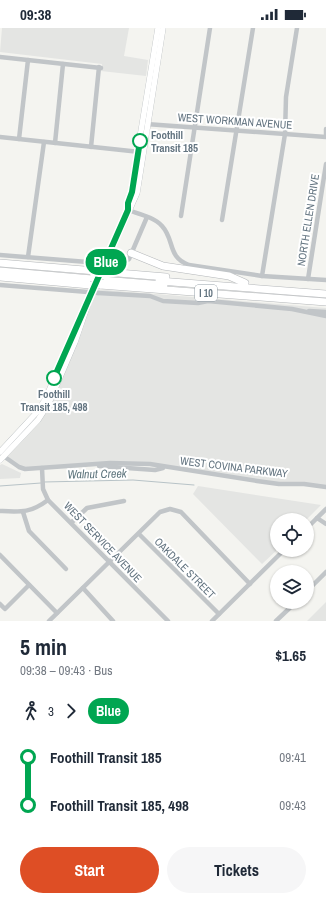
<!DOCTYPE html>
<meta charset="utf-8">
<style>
:root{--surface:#fff;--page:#f6f6f7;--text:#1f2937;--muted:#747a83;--accent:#de4e25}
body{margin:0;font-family:"Archivo Narrow",sans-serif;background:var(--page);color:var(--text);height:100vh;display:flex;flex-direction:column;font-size:15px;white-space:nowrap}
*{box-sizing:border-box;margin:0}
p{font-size:13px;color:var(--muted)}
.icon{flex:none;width:22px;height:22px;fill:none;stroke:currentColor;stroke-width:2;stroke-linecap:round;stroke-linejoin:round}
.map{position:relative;height:593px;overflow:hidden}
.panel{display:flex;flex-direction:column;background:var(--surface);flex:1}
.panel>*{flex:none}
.badge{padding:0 8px;border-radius:13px;font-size:14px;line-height:26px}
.fabs{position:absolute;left:270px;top:485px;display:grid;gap:8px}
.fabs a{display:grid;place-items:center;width:44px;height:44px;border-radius:50%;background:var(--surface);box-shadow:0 1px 3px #0004;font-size:20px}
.map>.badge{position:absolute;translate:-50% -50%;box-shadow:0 0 0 2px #fff}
.legs{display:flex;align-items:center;gap:6px;height:44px;padding:0 20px;font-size:13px}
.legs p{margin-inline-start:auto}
.head{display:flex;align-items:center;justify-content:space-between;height:68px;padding:0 20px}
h1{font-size:22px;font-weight:700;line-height:30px}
.button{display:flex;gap:8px;margin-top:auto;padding:8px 20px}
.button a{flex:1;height:46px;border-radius:24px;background:var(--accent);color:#fff;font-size:16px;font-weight:700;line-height:46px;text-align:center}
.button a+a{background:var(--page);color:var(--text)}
ul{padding:0 20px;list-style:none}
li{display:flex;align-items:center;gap:14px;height:48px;font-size:15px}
li i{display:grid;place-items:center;width:6px;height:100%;margin:0 5px;background:currentColor}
li i::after{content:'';width:10px;height:10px;margin:-5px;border:3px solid;border-radius:50%;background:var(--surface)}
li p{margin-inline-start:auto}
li:first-child i{background:linear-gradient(#0000 50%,currentColor 0)}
li:last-child i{background:linear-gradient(currentColor 50%,#0000 0)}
.status{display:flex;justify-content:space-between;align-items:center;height:28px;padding:0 20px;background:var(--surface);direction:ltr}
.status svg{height:11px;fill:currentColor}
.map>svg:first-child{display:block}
.built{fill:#e4e5e3}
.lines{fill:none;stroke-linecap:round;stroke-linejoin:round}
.stream{stroke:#b8c3c7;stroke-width:1}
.major-casing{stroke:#b2b7ba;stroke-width:6}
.highway-casing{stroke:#b4b7ba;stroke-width:8}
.minor{stroke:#c1c5c8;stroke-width:4.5}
.major{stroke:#fff;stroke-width:5.5}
.highway{stroke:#fff;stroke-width:7}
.highway-bridge-casing{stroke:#b4b7ba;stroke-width:8;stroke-linecap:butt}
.minor-bridge{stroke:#c1c5c8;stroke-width:4.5}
.highway-bridge{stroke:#fff;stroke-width:7}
.line-1-casing{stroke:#fff;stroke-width:9}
.line-1{stroke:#00a651;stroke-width:6}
.stop-1-dot{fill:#fff;stroke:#00a651;stroke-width:2}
.labels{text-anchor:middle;stroke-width:4;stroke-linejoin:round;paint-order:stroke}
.shield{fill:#fff;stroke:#929ea6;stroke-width:1}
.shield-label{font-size:10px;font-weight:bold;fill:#637480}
.street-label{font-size:11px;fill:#637480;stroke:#fff}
.stop-label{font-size:11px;font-weight:bold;fill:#637480;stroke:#fff;text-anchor:start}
.water-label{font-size:12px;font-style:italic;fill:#5f767e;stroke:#fff}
</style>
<div class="status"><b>09:38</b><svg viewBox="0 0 49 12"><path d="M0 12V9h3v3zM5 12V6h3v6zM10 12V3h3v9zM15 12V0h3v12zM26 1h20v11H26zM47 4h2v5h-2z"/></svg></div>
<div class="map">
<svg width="326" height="593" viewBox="0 0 326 593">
<rect width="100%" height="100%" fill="#f4f4f0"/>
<g class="built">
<path d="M2 0H129L124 28 148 32 146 48 101 43 102 36 0 24Z"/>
<path d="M94 261 326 280V459L279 456 150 438 108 437 25 441 4 428 38 392Z"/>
<path d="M2 436 21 445 20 450 0 451V437Z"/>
<path d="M198 458 321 477 306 492H277V522L262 536 193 466Z"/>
<path d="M326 574V593H307Z"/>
</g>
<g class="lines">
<g class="stream">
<path d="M44 454 133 452 194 457"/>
<path d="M0 458 41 455"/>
</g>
<defs>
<g id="major">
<path d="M128 182 158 0"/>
<path d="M0 424 38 383 46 370 81 286"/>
<path d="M0 432 38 392 49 375 75 314 90 270 137 165 163 0"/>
</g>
<g id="highway">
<path d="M131 225 163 238 229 248 245 255"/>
<path d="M0 235 96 243"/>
<path d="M0 243 92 251"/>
<path d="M106 244 166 249"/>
<path d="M0 249 90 257"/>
<path d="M102 252 164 257"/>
<path d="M159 253 326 266"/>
<path d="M100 257 326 274"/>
</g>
</defs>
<use href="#major" class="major-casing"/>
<use href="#highway" class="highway-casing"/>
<g class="minor">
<path d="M0 29 101 40"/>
<path d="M146 96 326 109"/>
<path d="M326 101V107"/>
<path d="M0 109 140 124"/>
<path d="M19 111 28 32"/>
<path d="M55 115 63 36"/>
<path d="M91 119 99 39"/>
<path d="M128 182C139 186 154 189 162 198 175 212 167 229 189 237L262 248 326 252"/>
<path d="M181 188 210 0"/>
<path d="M222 192 253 0"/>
<path d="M0 227 100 235"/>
<path d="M28 229 44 114"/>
<path d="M110 236H121L129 231 147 189"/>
<path d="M262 248 285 106 286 69 297 0"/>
<path d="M308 251 326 136"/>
<path d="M0 257 88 264"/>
<path d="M98 265 150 268 163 273 198 275 208 273 292 281 326 288"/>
<path d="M309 283 326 284"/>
<path d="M2 427 19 439 25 441 110 435 150 436 257 453 279 456H304L326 459"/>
<path d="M99 438 155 442 163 440"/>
<path d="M42 440 43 461 48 472 168 593"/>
<path d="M0 483C21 484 31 485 48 472"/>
<path d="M23 484 29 503 66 541"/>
<path d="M317 490 326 496"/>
<path d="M72 494 87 480 124 473"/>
<path d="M307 500 326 481"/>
<path d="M139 506 219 586"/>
<path d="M0 527 57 585"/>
<path d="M83 560 113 593"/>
<path d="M307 563 326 544"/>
<path d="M0 576 5 581 29 557"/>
<path d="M49 593 160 484 170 481 181 484 250 556"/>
<path d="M212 593 284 522"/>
<path d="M276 593 296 574"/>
</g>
<use href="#major" class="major"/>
<use href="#highway" class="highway"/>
<defs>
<g id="highway-bridge">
<path d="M94 247 104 248"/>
<path d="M90 257H100"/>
</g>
</defs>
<use href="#highway-bridge" class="highway-bridge-casing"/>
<g class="minor-bridge">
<path d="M100 235 110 236"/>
<path d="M88 264 98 265"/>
</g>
<use href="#highway-bridge" class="highway-bridge"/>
</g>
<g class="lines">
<defs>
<path id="line-1" d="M54 350 128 182V175L132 164 140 113"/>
</defs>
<use href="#line-1" class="line-1-casing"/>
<use href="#line-1" class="line-1"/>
</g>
<g class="stop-1-dot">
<circle cx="140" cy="113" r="7"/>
<circle cx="54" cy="350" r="7"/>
</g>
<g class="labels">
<rect class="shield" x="195" y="257" width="22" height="16" rx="3"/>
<g class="shield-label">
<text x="206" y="269">I 10</text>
</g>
<g class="street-label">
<text transform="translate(235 93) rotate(4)" y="4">WEST WORKMAN AVENUE</text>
<text transform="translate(308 192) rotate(-81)" y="4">NORTH ELLEN DRIVE</text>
<text transform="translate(234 439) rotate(7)" y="4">WEST COVINA PARKWAY</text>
<text transform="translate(103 514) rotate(46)" y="4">WEST SERVICE AVENUE</text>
<text transform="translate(185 540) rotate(45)" y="4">OAKDALE STREET</text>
</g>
<g class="stop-label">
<text x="151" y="111">Foothill<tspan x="151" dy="13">Transit 185</tspan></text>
<text x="54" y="370" text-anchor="middle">Foothill<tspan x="54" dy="13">Transit 185, 498</tspan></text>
</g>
<g class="water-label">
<text transform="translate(97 446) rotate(-1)" y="4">Walnut Creek</text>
</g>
</g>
</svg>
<div class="fabs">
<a><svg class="icon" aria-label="locate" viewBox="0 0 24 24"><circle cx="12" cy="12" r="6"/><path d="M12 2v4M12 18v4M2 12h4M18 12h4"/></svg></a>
<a><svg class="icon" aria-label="layers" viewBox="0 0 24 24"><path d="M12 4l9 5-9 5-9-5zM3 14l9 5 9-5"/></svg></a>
</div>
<b class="badge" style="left:106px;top:234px;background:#00a651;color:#fff">Blue</b>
</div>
<section class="panel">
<div class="head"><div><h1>5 min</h1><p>09:38 – 09:43 · Bus</p></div><b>$1.65</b></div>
<div class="legs"><svg class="icon" aria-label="walk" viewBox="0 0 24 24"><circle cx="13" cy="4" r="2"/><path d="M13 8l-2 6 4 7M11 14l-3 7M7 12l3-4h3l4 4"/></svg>3<svg class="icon" aria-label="forward" viewBox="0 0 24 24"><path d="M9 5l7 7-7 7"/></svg><b class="badge" style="background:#00a651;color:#fff">Blue</b></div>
<ul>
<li><i style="color:#00a651"></i><b>Foothill Transit 185</b><p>09:41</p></li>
<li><i style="color:#00a651"></i><b>Foothill Transit 185, 498</b><p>09:43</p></li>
</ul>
<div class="button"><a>Start</a><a>Tickets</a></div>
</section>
